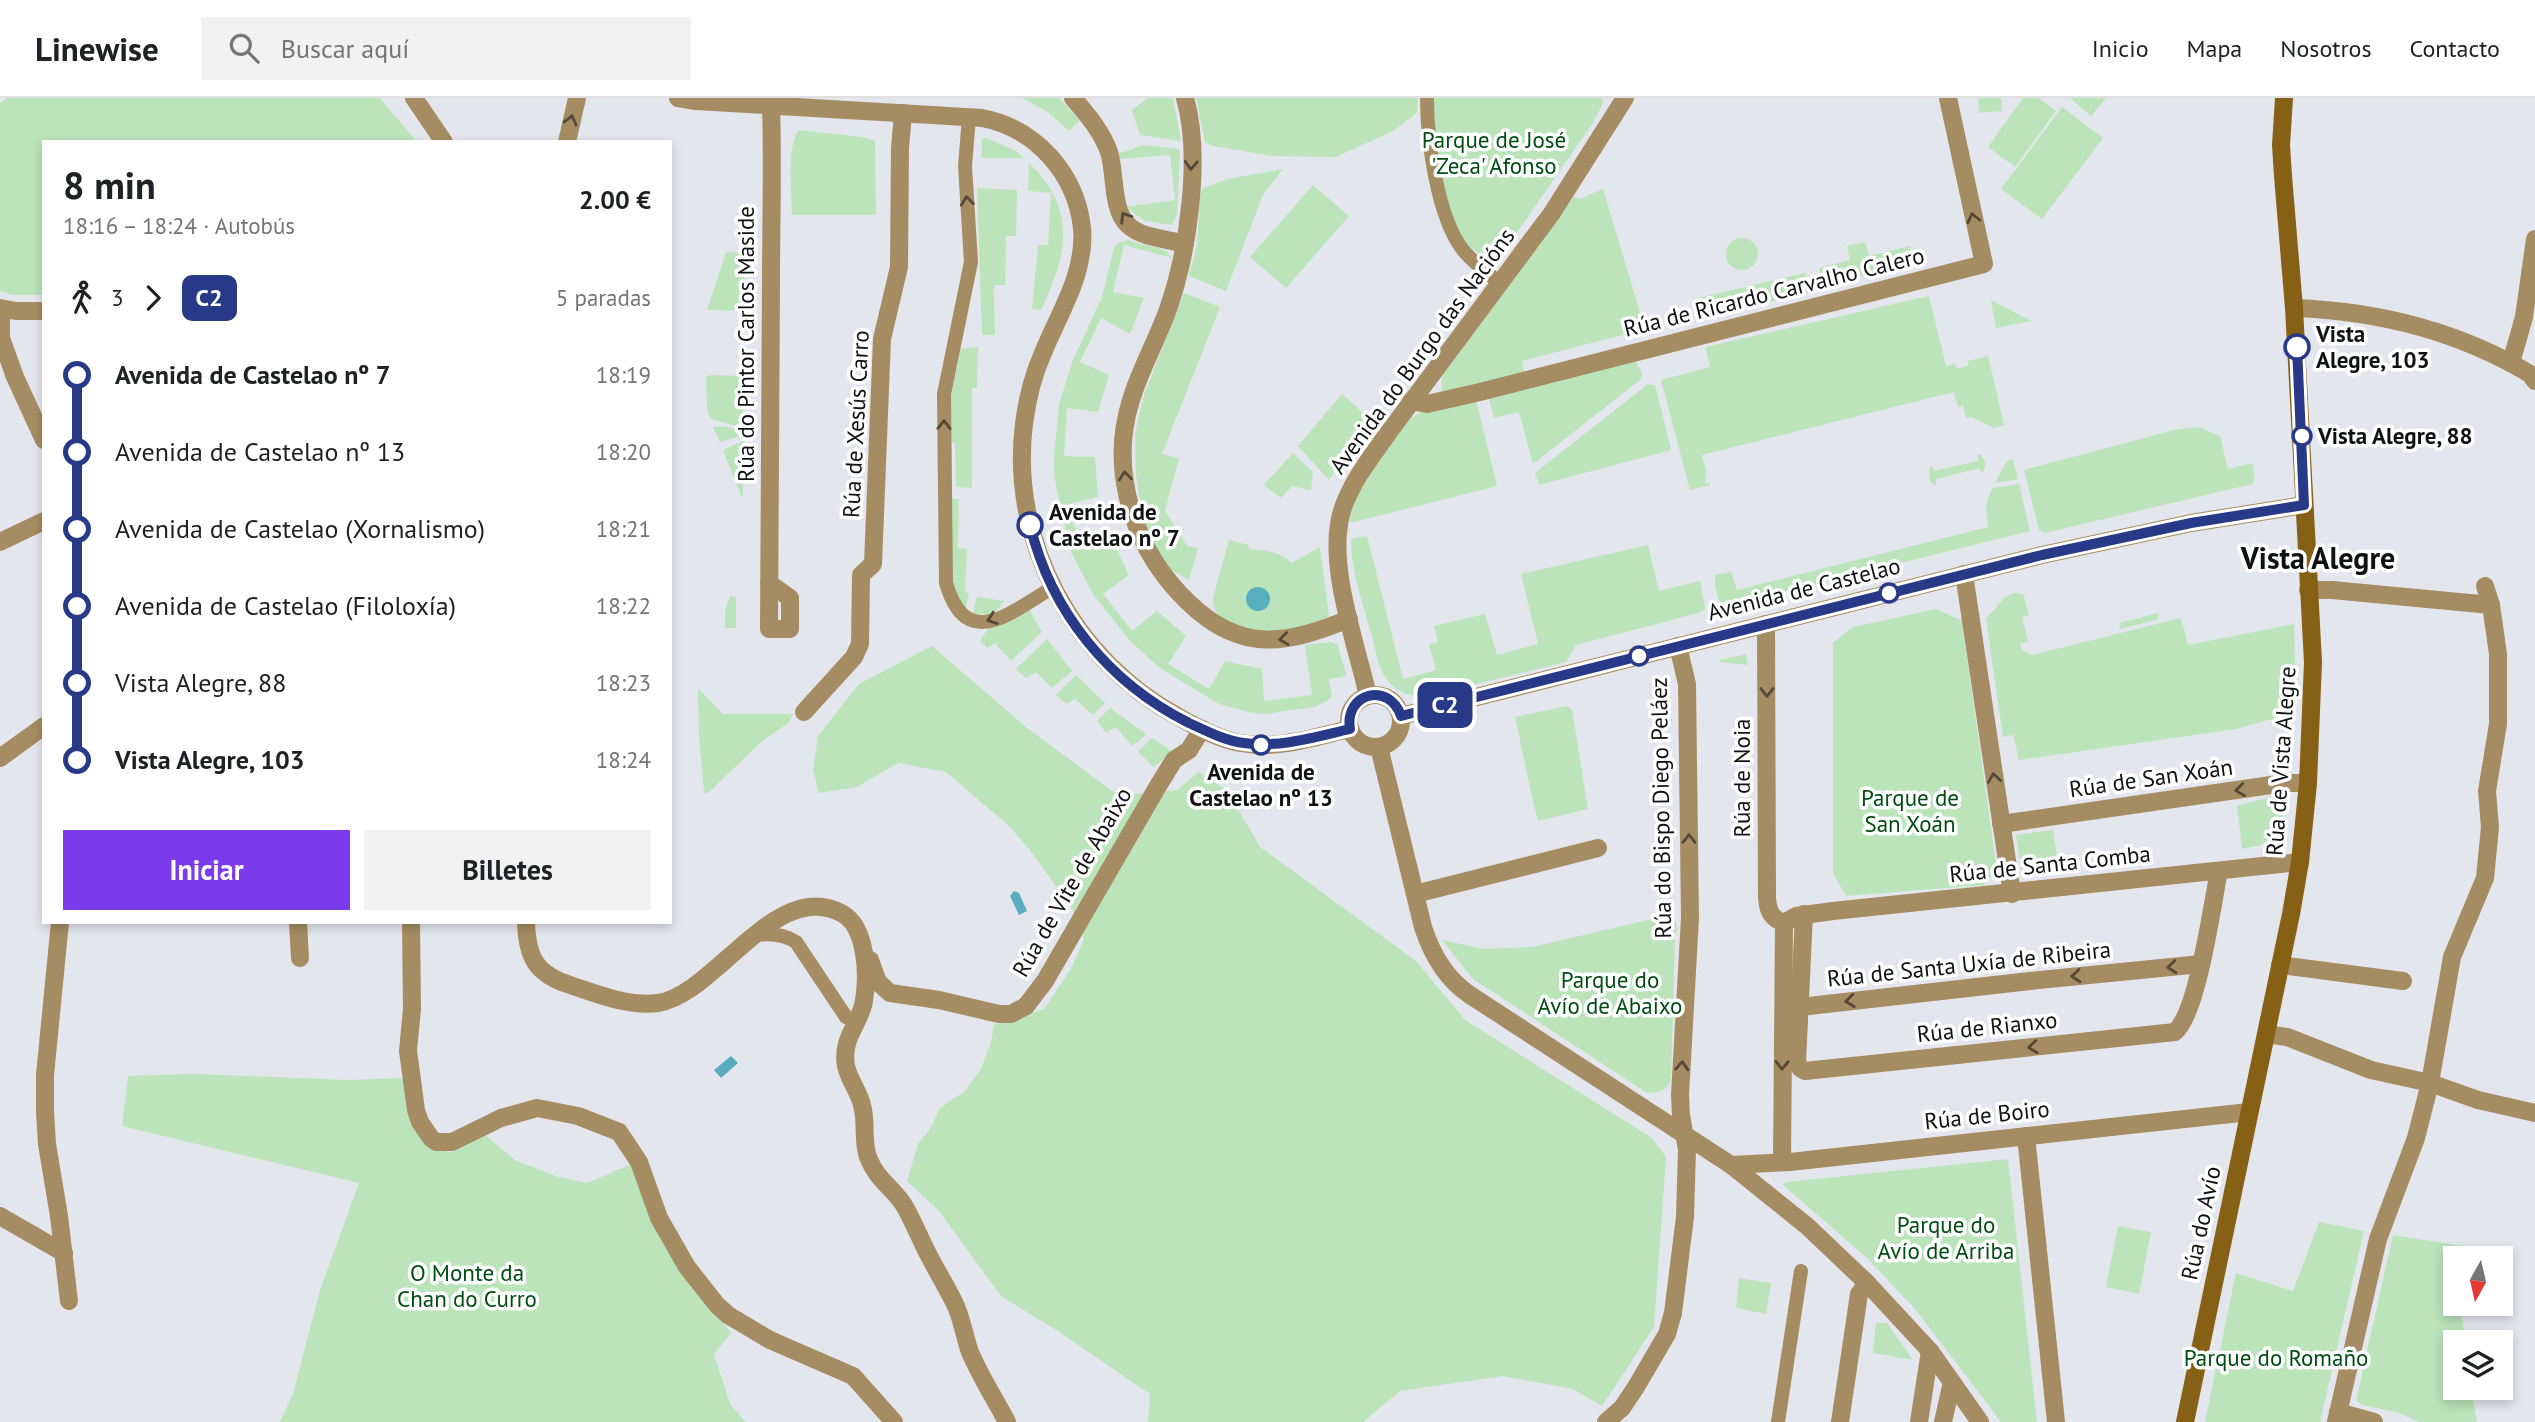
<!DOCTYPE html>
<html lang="es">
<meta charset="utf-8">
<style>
:root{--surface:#fff;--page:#f2f2f2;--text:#202124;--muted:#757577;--line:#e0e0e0;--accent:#7c3aed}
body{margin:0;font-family:"PT Sans",sans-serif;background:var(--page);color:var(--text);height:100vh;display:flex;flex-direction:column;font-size:26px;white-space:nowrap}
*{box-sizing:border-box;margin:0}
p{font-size:23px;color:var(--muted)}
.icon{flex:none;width:38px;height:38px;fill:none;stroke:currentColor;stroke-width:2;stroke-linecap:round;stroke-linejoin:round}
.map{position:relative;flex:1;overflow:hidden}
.panel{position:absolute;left:42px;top:42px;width:630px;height:784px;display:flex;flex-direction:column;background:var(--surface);border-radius:0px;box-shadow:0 4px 10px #0003}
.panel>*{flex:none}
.badge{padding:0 14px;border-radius:10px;font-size:24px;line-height:46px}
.needle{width:46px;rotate:188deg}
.controls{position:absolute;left:2443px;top:1148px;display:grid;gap:14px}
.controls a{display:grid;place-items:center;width:70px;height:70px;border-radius:0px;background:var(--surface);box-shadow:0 4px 10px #0003;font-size:35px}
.map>.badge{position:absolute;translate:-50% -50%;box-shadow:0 0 0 4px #fff}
.legs{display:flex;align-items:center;gap:10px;height:77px;padding:0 21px;font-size:23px}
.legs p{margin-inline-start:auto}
.overview{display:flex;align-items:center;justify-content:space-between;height:119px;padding:0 21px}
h1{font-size:38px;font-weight:800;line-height:52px}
.button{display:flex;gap:14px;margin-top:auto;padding:14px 21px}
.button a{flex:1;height:80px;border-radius:0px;background:var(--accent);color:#fff;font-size:28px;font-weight:800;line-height:80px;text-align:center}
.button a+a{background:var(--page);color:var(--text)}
ul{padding:0 21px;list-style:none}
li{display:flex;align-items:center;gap:24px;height:77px;font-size:26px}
li i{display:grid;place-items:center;width:10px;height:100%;margin:0 9px;background:currentColor}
li i::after{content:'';width:18px;height:18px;margin:-9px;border:5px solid;border-radius:50%;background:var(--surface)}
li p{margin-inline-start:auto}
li:first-child i{background:linear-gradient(#0000 50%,currentColor 0)}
li:last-child i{background:linear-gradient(currentColor 50%,#0000 0)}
header{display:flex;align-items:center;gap:42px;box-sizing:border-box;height:98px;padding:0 35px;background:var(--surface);border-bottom:2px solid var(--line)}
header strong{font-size:33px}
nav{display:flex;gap:38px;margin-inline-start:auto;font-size:24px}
.search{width:490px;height:63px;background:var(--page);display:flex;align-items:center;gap:18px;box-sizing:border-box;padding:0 24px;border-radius:0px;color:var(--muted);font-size:26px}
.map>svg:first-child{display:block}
.green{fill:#bbe4bb}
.water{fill:#58aebc}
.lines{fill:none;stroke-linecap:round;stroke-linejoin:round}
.pedestrian{stroke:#a68c62;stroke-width:14}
.minor{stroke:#a68c62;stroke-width:18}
.tertiary{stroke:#a68c62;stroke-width:18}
.secondary{stroke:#866015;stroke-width:18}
.oneway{stroke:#544837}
.line-1-casing{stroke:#fff;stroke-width:16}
.line-1{stroke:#283a87;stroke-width:10}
.stop-1-dot{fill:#fff;stroke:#283a87;stroke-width:3.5}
.labels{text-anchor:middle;stroke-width:7;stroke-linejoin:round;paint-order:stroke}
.park-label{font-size:23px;fill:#014d0f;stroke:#fff}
.street-label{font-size:23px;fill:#101113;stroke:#fff}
.stop-label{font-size:23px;font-weight:bold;fill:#101113;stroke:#fff;text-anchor:start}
.district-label{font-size:30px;font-weight:bold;fill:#101113;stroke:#fff}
</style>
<header>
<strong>Linewise</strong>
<div class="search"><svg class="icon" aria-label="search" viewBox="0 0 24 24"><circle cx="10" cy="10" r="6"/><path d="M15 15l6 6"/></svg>Buscar aquí</div>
<nav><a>Inicio</a><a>Mapa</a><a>Nosotros</a><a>Contacto</a></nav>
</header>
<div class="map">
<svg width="2535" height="1324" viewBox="0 0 2535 1324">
<rect width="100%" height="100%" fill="#e3e6ec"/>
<g class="green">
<path d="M7 0H380L417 44H44V197H12L0 193V5Z"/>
<path d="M1022 0H1059L1080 22 1069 33 1048 14Z"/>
<path d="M1148 0H1173L1181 43 1140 37 1132 12Z"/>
<path d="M1196 0H1418L1417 15 1393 33 1336 59 1272 58 1213 48 1205 44Z"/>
<path d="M1434 0H1602L1603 5 1593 25 1495 166C1484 158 1469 151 1461 139 1439 103 1433 41 1434 0Z"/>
<path d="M1978 0H2001L2002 13 1979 15Z"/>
<path d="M2023 0H2038L2056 13 2015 69 1988 49Z"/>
<path d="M2070 0H2106L2091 18Z"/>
<path d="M2062 9 2103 40 2042 121 2001 91Z"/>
<path d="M798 32 862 39 875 43 876 117H792C792 90 786 57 798 32Z"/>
<path d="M986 40 1014 52 1024 60H981L982 41Z"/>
<path d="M1143 47 1180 51 1177 115 1172 127 1145 123 1125 109 1175 102 1170 57 1119 61 1118 56Z"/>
<path d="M1029 65C1078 112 1067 157 1041 212L1032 211 1038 147H1048L1051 95 1028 93Z"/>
<path d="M1283 71 1263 97 1226 193 1189 178 1197 147 1200 97 1203 90 1228 81Z"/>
<path d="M1313 87 1349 118 1286 190 1250 159Z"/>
<path d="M977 90 1017 92 1016 138H1006L1005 187H994L995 237H982Z"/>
<path d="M1603 91 1645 231 1522 263 1525 278 1447 295 1442 292 1441 287 1443 277 1574 99 1579 101Z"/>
<circle cx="1742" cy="156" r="16"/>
<path d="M1129 142C1143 150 1163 145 1172 160L1124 147 1113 194 1144 200 1130 236 1101 220 1080 264 1109 277 1098 314 1067 310 1064 358 1095 359 1098 399 1068 406 1082 452 1112 442 1129 477 1103 496 1132 533 1157 513 1186 538 1168 566 1209 591 1225 563 1262 571 1264 603 1312 597 1305 547 1331 544 1337 546 1346 576 1345 578 1329 581 1332 598 1327 603 1314 609 1264 616 1248 614 1219 606 1160 570 1129 542 1093 496 1070 452 1054 377V358L1059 307 1071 267 1102 199 1114 150 1118 145Z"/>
<path d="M1865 144 1869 158 1910 148 1914 166 1823 188 1819 170 1850 162 1847 148Z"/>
<path d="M726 154 744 155V213L707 212Z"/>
<path d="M1805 175 1810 194 1703 221 1698 200Z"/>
<path d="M1184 195 1220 209 1162 356 1179 360 1165 413 1187 448 1198 450 1189 482 1166 469 1142 418 1136 377 1135 335 1144 297Z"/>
<path d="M1929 198 1946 268 1955 266 1956 271 1968 268V263L1988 258 2004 327 1994 330 1972 319 1966 320 1963 308 1958 309 1954 294 1702 357 1706 372 1705 386 1709 385 1710 387 1690 392 1661 282 1710 269 1705 249Z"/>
<path d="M1991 202 2031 223 1996 230Z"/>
<path d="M978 249 977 290H972V390L956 389 955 345H950L949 307 961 251Z"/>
<path d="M1636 263 1642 275 1641 281 1533 366 1519 314 1494 320 1488 296Z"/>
<path d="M710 277 743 278V330L711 321 707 312 706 280Z"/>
<path d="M1648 286 1655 287 1671 352 1539 387 1535 375Z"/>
<path d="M1342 296 1371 322 1329 382 1298 348Z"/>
<path d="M1476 302 1497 388 1354 424 1349 423 1357 397 1390 344 1411 320 1424 313Z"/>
<path d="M719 328 738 331 737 339 720 344 713 329Z"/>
<path d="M2199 329 2220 338 2228 371 2253 365 2254 382 2252 386 2045 435 2039 432 2024 372 2174 332Z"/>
<path d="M743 343V399L741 398 723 352Z"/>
<path d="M1293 355 1313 374 1311 392 1292 388 1281 400 1264 387Z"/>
<path d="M1977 356 1981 357 1986 366 1982 376 1980 370 1936 381V387L1930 384 1929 371 1932 367 1934 373 1978 363Z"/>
<path d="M2013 361 2018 381 1995 385 2007 363Z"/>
<path d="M2019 386 2030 433 1721 509 1715 488V477L1731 474 1737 492 1988 429C1986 413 1984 405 1993 390Z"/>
<path d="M948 401H959L958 450 967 451 965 492 969 498 965 511 962 509 952 483Z"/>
<path d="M1367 438 1403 581 1436 572 1429 546 1438 544 1434 528 1485 516 1497 557 1538 546 1521 476 1648 447 1659 493 1700 483 1705 510 1702 514 1576 547 1566 564 1423 599C1408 598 1393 592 1385 579 1378 568 1375 551 1372 538 1363 506 1351 474 1351 441Z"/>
<path d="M1229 442 1248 447 1250 451C1267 452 1279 454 1292 465L1320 449 1329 518C1316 525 1298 532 1283 533 1260 535 1211 531 1213 500Z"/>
<path d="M2015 495 2023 496 2029 517 2022 519 2028 543 2020 546 2023 553 2032 557 2181 520 2188 547 2294 526 2295 565 2291 622H2268L2236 631 2019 662 2013 637 2003 639 1986 521 2004 500Z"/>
<path d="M730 498 736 499V530H725V513Z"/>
<path d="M977 499 1005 503 992 517 973 515Z"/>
<path d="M1028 509 1042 534 1012 562H1010L995 545 987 550 980 543 989 529Z"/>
<path d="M1936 511 1962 523 1997 773 1983 787 1846 798 1833 775V545L1853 529Z"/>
<path d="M2158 515 2159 521 2120 531 2119 525Z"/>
<path d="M1047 541 1072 573 1052 590 1036 574 1026 580 1016 571Z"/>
<path d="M932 548 1027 630 1119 698 1177 692 1199 674 1227 692 1260 749 1416 863 1465 922 1652 1040 1666 1059 1654 1229 1602 1308 1573 1291 1503 1278 1400 1293 1363 1324H1148L1150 1296 1056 1232 1001 1198 939 1113 907 1083 918 1046 930 1031 940 1010 965 993 981 971 991 944 994 927 1044 911 1072 869 1084 840 1072 810 1029 751 1008 727 946 674 898 665 857 689 819 695 813 672 818 638 859 586Z"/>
<path d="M1746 556 1748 567 1720 564V562Z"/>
<path d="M1076 577 1105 605 1093 617 1075 601 1067 606 1056 597Z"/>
<path d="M698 590 723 616H793L788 625 759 646 708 695H704L699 638Z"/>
<path d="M1567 608 1572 612 1588 711 1538 723C1529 689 1523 654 1515 619Z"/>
<path d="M1110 610 1145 635 1146 637 1132 648 1117 630 1115 629 1106 635 1097 623Z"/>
<path d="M1152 640 1172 653 1154 669 1138 654Z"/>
<path d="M2274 698 2283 699 2286 705 2279 735 2261 747 2242 751 2237 708Z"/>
<path d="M2053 732 2059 775 2035 778 2022 776 2016 737Z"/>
<path d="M1674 816 1677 830 1675 839 1671 982C1665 994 1660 994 1647 995L1473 881 1442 842 1484 851 1532 849Z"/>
<path d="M194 976 347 982 409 980 428 1046 450 1055 484 1036 515 1062 558 1079 587 1085 632 1066 697 1192 731 1235 714 1256 730 1306 746 1324H280L293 1296 320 1192 359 1085 122 1028 128 978Z"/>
<path d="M2008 1061 2037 1324H2001L1916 1212 1867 1160 1783 1087 1787 1084Z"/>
<path d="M2319 1124 2364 1133 2320 1324H2205L2236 1175 2293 1193Z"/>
<path d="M2118 1128 2151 1134 2139 1196 2106 1189Z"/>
<path d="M2393 1137 2462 1148 2461 1160H2455V1206H2458L2457 1214 2463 1224 2464 1244H2455V1290H2471L2477 1324H2420L2396 1314 2362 1307 2356 1303Z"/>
<path d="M1739 1180 1771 1185 1766 1216 1736 1210Z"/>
<path d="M1876 1225H1887L1913 1262 1873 1255Z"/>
</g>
<g class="water">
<circle cx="1258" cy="501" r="12"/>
<path d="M1014 793 1019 795 1027 813 1019 817 1010 798Z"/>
<path d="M731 958 738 965 721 980 714 972Z"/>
</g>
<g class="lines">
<g class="pedestrian">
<path d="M1427 0C1427 41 1437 119 1463 152 1473 164 1487 175 1499 184"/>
<path d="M969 19 965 68 971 164 944 296 946 485C966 555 1011 514 1052 490"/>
<path d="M757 837C771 835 784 836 796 844L846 919 855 924"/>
<path d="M1778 1324 1801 1173"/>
</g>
<g class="minor">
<path d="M414 0 444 44"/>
<path d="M1073 0C1087 16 1102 34 1109 54 1116 76 1111 111 1128 127 1141 140 1168 141 1185 146"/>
<path d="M1185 0C1202 59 1188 156 1167 214 1156 244 1140 272 1131 302 1108 375 1135 454 1189 505 1242 556 1287 546 1349 521"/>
<path d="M567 44 577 0"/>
<path d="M0 210 16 213H44"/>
<path d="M2294 210C2377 213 2458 233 2530 276L2535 283"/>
<path d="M1 211V240L15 279 44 342"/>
<path d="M2511 265 2524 219 2535 141"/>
<path d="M1411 303 1427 306 1480 294 1984 166 1948 0"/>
<path d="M0 444 44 423"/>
<path d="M1964 476 2012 796"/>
<path d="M769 485 790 500V531H769C769 415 771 299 771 184 771 125 773 66 771 7"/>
<path d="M2485 488 2491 507"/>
<path d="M2308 492H2332L2491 507 2498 556V626L2487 693 2490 729 2485 780 2452 859 2430 985 2416 1040 2378 1141 2336 1324"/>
<path d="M1766 526 1767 800C1768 813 1771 820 1784 825"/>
<path d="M1368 598C1356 544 1326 465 1342 413 1351 384 1372 358 1389 334L1552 115 1625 0"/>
<path d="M804 614 854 559 860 546 861 477 873 466 882 241 899 169 900 50 903 15"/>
<path d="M1379 649 1423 829C1432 857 1446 881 1470 897L1731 1067 1807 1128 1867 1185 1930 1253 1980 1324"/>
<path d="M0 660 44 628"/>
<path d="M2001 726 2285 685H2308"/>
<path d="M1415 796 1598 750"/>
<path d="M1804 816 1797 964 1800 970 1805 973 2175 934C2198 914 2212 807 2219 773"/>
<path d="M60 824 45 977V1014L47 1046 59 1118 69 1203"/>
<path d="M298 824 300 860"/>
<path d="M411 824 412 911 408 953 416 1012 420 1024 431 1040 436 1044H452L501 1020 537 1010 578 1018 619 1034 639 1064 659 1120 687 1169 717 1207 728 1217 770 1242 853 1278 894 1324"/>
<path d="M526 824C527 858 535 876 570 887 597 896 629 909 658 905 716 896 777 778 843 816 867 830 868 878 864 903 860 926 841 940 846 968 849 982 859 994 862 1007 867 1024 862 1042 868 1059 877 1083 894 1090 905 1109 913 1123 919 1138 926 1152 935 1170 945 1186 954 1204 962 1219 964 1238 970 1254 980 1278 995 1301 1007 1324"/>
<path d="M1784 825 1796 818 1833 813 2300 764"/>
<path d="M870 862 878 884 890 895 939 902 999 916H1011L1026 908 1045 883 1158 688 1174 662 1189 652 1202 631"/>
<path d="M2280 867 2403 883"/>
<path d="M1800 909 2030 883 2201 866"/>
<path d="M2266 936 2287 939 2371 972 2430 985 2478 1002 2535 1015"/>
<path d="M2026 1038 2056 1324"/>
<path d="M1782 1064 1784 825"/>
<path d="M1731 1067 1790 1064 2249 1014"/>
<path d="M0 1118 64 1155"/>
<path d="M2338 1314 2374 1324"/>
<path d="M1606 1324 1622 1310 1636 1289 1667 1236 1673 1215 1685 1119 1687 1052 1681 1017 1680 997 1690 820 1687 586 1678 548"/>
<path d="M1840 1324 1859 1196 1867 1185"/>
<path d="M1919 1324 1930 1253"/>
<path d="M1943 1324 1952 1284"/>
</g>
<g class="tertiary">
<path d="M678 0 696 3 982 20C1035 30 1076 75 1082 130 1086 175 1059 215 1043 255 1033 277 1027 302 1024 326 1009 444 1074 562 1177 618 1196 629 1218 641 1240 645 1277 652 1314 639 1350 631"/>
<circle cx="1375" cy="623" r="26"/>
<path d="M1401 618 2042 457 2191 425 2304 407"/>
</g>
<path class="secondary" d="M2185 1324 2291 816 2300 764 2308 685 2313 564 2294 210 2283 78 2281 47 2284 0"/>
</g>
<defs><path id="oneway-chevron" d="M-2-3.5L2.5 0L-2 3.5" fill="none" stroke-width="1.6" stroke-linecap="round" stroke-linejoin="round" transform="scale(1.75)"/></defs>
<g class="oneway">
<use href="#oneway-chevron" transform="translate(571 22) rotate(-75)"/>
<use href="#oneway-chevron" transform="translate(1191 67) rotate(93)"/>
<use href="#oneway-chevron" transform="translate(967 103) rotate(-96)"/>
<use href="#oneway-chevron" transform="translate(1125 119) rotate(-123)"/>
<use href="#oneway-chevron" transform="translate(1973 120) rotate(-103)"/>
<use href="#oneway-chevron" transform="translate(944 327) rotate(-89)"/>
<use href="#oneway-chevron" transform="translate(1125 378) rotate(-96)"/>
<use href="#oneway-chevron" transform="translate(992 521) rotate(161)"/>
<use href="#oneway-chevron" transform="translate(1284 541) rotate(173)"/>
<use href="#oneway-chevron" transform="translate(1767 594) rotate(90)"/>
<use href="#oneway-chevron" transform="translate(1994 680) rotate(-99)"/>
<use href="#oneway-chevron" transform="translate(2240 692) rotate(172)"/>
<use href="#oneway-chevron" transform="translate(1689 741) rotate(-90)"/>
<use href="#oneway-chevron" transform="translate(2172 869) rotate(175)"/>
<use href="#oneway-chevron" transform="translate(2076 878) rotate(175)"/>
<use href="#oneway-chevron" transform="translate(1850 903) rotate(173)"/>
<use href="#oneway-chevron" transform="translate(2033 949) rotate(174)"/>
<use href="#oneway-chevron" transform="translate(1782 967) rotate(91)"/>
<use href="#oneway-chevron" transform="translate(1682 968) rotate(-87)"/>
</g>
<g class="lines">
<defs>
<path id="line-1" d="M1030 427C1051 514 1109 585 1189 625 1207 633 1225 643 1244 645 1280 650 1315 639 1350 631 1344 595 1389 583 1401 618L2042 457 2191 425 2304 407 2297 249"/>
</defs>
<use href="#line-1" class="line-1-casing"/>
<use href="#line-1" class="line-1"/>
</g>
<g class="stop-1-dot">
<circle cx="2297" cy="249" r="12"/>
<circle cx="2302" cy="338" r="9"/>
<circle cx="1030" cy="427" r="12"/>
<circle cx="1889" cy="495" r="9"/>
<circle cx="1639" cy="558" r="9"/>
<circle cx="1261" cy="647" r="9"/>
</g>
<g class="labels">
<g class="park-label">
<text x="1494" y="50">Parque de José<tspan x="1494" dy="26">'Zeca' Afonso</tspan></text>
<text x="1910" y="708">Parque de<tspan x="1910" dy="26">San Xoán</tspan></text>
<text x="1610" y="890">Parque do<tspan x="1610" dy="26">Avío de Abaixo</tspan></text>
<text x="1946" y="1135">Parque do<tspan x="1946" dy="26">Avío de Arriba</tspan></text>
<text x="467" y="1183">O Monte da<tspan x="467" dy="26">Chan do Curro</tspan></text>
<text x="2276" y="1268">Parque do Romaño</text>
</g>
<g class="street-label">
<text transform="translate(1774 194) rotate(-14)" y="8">Rúa de Ricardo Carvalho Calero</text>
<text transform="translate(746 246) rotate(-90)" y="8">Rúa do Pintor Carlos Maside</text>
<text transform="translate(1422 253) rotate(-54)" y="8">Avenida do Burgo das Nacións</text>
<text transform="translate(856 326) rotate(-87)" y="8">Rúa de Xesús Carro</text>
<text transform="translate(1804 491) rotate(-14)" y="8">Avenida de Castelao</text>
<text transform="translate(2281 663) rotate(-86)" y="8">Rúa de Vista Alegre</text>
<text transform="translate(1742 680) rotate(-90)" y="8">Rúa de Noia</text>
<text transform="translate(2151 680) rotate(-8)" y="8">Rúa de San Xoán</text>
<text transform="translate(1661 710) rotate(-91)" y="8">Rúa do Bispo Diego Peláez</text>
<text transform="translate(2050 766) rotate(-6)" y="8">Rúa de Santa Comba</text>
<text transform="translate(1072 784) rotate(-60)" y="8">Rúa de Vite de Abaixo</text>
<text transform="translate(1969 866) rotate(-6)" y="8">Rúa de Santa Uxía de Ribeira</text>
<text transform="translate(1987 929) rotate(-6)" y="8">Rúa de Rianxo</text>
<text transform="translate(1987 1017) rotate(-6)" y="8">Rúa de Boiro</text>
<text transform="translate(2201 1125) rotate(-78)" y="8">Rúa do Avío</text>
</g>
<g class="stop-label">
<text x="2316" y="244">Vista<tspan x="2316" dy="26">Alegre, 103</tspan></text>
<text x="2318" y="346">Vista Alegre, 88</text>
<text x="1049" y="422">Avenida de<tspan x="1049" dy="26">Castelao nº 7</tspan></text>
<text x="1261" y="682" text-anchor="middle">Avenida de<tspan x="1261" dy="26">Castelao nº 13</tspan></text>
</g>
<g class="district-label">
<text x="2318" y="471">Vista Alegre</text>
</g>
</g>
</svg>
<div class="controls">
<a><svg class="needle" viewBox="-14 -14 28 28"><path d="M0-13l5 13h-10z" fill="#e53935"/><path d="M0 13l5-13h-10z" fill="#757577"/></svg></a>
<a><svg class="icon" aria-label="layers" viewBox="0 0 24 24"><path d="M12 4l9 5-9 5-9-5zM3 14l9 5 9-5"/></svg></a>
</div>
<b class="badge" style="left:1445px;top:607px;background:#283a87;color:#fff">C2</b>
<section class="panel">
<div class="overview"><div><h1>8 min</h1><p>18:16 – 18:24 · Autobús</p></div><b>2.00 €</b></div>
<div class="legs"><svg class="icon" aria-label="walk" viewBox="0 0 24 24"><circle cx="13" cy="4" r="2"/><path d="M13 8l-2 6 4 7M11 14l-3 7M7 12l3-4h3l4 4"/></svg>3<svg class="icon" aria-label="forward" viewBox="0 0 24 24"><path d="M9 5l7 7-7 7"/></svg><b class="badge" style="background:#283a87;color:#fff">C2</b><p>5 paradas</p></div>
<ul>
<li><i style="color:#283a87"></i><b>Avenida de Castelao nº 7</b><p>18:19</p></li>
<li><i style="color:#283a87"></i><span>Avenida de Castelao nº 13</span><p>18:20</p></li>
<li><i style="color:#283a87"></i><span>Avenida de Castelao (Xornalismo)</span><p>18:21</p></li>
<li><i style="color:#283a87"></i><span>Avenida de Castelao (Filoloxía)</span><p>18:22</p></li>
<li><i style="color:#283a87"></i><span>Vista Alegre, 88</span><p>18:23</p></li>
<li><i style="color:#283a87"></i><b>Vista Alegre, 103</b><p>18:24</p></li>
</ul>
<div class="button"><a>Iniciar</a><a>Billetes</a></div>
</section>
</div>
